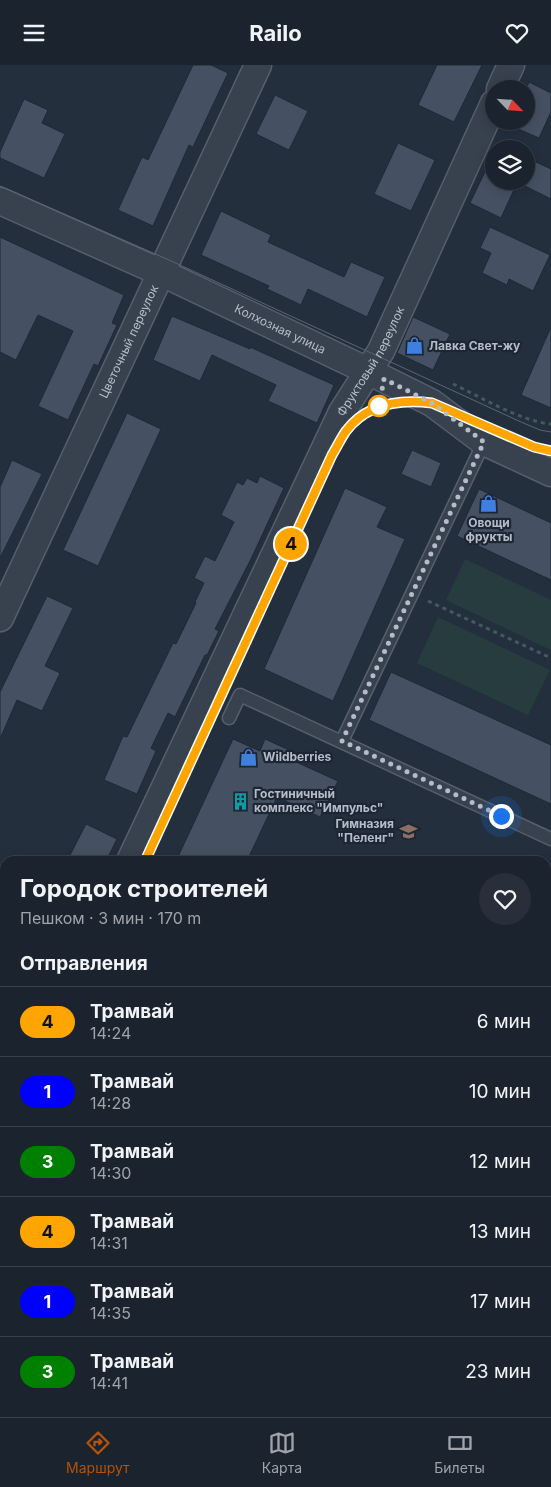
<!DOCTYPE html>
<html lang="ru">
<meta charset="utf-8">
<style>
:root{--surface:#1b232e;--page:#282f3a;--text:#f1f3f6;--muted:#a0a4aa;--line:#39404a;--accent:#b45309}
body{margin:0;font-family:Inter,sans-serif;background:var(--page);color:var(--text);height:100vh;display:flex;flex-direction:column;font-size:19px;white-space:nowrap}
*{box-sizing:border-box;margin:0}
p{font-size:16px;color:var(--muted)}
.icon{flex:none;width:28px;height:28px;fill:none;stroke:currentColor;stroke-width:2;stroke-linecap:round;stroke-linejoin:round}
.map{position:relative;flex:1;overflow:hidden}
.panel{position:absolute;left:0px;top:791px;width:551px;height:561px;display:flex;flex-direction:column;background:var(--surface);border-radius:15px 15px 0 0;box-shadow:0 2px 12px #0003,0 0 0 1px var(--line)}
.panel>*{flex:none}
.badge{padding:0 10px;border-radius:16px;font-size:18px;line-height:32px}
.needle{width:32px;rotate:115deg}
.controls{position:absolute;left:485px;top:15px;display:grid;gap:10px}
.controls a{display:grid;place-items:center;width:50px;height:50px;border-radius:50%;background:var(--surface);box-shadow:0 2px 12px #0003,0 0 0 1px var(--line);font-size:25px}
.you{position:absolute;width:25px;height:25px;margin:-12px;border:4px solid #fff;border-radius:50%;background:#1a73e8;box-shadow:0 0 0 8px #1a73e833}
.map>.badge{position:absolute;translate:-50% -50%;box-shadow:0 0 0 2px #fff}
h2{padding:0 20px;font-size:19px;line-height:45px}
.round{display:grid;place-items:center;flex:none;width:52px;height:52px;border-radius:26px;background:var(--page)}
.summary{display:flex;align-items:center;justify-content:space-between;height:85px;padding:0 20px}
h1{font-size:24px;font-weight:700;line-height:38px}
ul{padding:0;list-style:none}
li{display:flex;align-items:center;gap:15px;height:70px;padding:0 20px;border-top:1px solid var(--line)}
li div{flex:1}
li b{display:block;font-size:19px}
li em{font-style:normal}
li .badge{min-width:55px;font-weight:700;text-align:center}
header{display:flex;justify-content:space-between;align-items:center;height:65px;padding:0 20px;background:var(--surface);font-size:22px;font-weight:700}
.tab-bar{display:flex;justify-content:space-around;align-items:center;height:70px;border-top:1px solid var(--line);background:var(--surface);font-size:14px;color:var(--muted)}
.tab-bar a{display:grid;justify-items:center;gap:2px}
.tab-bar .current{color:var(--accent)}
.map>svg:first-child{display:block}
.green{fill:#263c3f}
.building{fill:#455162;stroke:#1f2835}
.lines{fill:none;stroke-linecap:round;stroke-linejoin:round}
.service-casing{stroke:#565f6c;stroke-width:15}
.minor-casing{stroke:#565f6c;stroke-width:29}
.path{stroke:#44595c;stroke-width:3;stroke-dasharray:4 4;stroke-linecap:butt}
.service{stroke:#38414e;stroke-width:12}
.minor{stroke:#38414e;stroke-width:26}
.tram{stroke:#5a6575;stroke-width:1}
.line-casing{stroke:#fff;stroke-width:11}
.line{stroke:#ffa500;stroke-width:8}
.walk{stroke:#b4bcc9;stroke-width:5;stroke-dasharray:0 9}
.stop-dot{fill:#fff;stroke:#ffa500;stroke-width:2.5}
.labels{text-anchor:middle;stroke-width:4.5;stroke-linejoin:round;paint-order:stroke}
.street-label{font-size:12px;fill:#b4bcc9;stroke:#1d2633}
.poi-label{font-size:12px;font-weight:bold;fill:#b4bcc9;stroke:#1d2633;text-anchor:start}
</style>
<header><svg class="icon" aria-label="menu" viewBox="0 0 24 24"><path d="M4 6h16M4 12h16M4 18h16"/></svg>Railo<svg class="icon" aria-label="heart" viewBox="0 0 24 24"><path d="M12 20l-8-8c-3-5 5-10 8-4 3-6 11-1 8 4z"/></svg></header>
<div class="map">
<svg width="551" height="1352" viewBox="0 0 551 1352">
<rect width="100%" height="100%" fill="#242f3e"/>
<g class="green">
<path d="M465 494 551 535V585L446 535Z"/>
<path d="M438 552 550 605 528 650 417 598Z"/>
</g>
<g class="building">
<path d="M193 0H211L228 8 193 82 189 80 153 161 118 145 142 92 148 95Z"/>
<path d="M437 0H482L454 57 418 40Z"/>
<path d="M529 17 551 28V47L539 73 509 60 511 56H526V24Z"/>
<path d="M275 30 308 46 289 85 256 69Z"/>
<path d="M24 34 48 45 42 58 65 69 44 113 0 93V87Z"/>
<path d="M398 78 435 95 411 146 374 129Z"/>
<path d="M494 88V116H518L501 153 470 138Z"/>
<path d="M536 97 551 104V134L525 121Z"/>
<path d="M221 146 271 170 268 177 344 212 351 197 385 212 367 252 308 224 301 240 267 224 269 221 201 190Z"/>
<path d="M490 162 550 190 533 226 509 214 507 220 482 208 491 188 480 183Z"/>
<path d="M0 172 124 230 112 258 117 260 98 301 94 299 68 355 38 341 73 266 38 250 16 295 0 287Z"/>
<path d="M172 251 250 284V282L334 320 317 358 268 336 276 320 212 290 200 316 153 295Z"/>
<path d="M413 252 450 269 433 305 397 288Z"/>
<path d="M551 262V343L521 330Z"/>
<path d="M127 348 161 364 98 501 63 485Z"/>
<path d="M412 385 441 398 431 422 401 409Z"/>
<path d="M12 395 42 409 0 493V422Z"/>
<path d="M260 411 284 423 251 494 215 564 219 566 207 590H205L175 652 168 648 151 683 156 686 137 729 104 715 123 671 127 672 173 578 176 579 196 538 195 537 204 518 194 513 205 491 215 496 234 457 221 450 237 417 243 420 247 413 257 418Z"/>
<path d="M345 423 387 442 377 462 405 474 333 636 264 604Z"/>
<path d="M479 424 551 458V515L457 471Z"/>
<path d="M47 531 73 543 45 601 60 608 42 646 17 635 0 674V627Z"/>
<path d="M391 607 551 680V739L369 655Z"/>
<path d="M233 674 260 686 265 674 300 690 296 697 338 716 320 752 277 732 247 796H176Z"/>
<path d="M86 759 117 774 106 796H67Z"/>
</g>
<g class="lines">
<defs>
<g id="service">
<path d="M229 653 240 630 551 774"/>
<path d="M342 676 484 377"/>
<path d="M546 885 551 875"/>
<path d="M546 964 551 966"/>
<path d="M546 1192 551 1195"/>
<path d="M188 1348 198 1352"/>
<path d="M55 1352 57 1348"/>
</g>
<g id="minor">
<path d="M500 24 511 0"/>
<path id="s1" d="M0 136 162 208 368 306 432 338 484 377 551 408"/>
<path id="s2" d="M0 553 258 0"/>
<path id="s3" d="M130 796 342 347 381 286 494 38"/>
<path d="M0 826 5 829"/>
<path d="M0 1073 5 1062"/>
</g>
</defs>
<use href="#service" class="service-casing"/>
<use href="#minor" class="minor-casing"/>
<g class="path">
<path d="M453 319C481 332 520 356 551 359"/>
<path d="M428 536 551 593"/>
<path d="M0 1155 5 1145"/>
<path d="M546 1284 551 1283"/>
<path d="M0 1339 5 1328"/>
</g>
<use href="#service" class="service"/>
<use href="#minor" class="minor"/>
<g class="tram">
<path d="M0 121 169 195 521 357 540 365 551 367"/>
<path d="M145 796 332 390C337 382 341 373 346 366 367 338 400 334 432 338L534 382 551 386"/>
<path d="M0 1106 5 1095"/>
</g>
</g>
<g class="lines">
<defs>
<path id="line" d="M145 796 332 390C337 382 341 373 346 366 367 338 400 334 432 338L534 382 551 386"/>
</defs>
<use href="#line" class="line-casing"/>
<use href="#line" class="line"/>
<path class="walk" d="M379 341 384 314 432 338 484 377 342 676 501 751"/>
</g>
<defs>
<symbol id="shop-bare" viewBox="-9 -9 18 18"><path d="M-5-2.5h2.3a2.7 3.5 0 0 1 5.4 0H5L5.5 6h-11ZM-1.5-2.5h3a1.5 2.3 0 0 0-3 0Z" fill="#3f7fe0" stroke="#1d2633" stroke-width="2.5" paint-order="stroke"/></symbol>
<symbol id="building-bare" viewBox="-9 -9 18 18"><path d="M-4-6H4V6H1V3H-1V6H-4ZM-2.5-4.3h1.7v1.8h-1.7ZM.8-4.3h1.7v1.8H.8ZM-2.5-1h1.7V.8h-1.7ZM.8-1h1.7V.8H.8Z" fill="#0f9aa8" stroke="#1d2633" stroke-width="2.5" paint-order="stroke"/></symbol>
<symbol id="school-bare" viewBox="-9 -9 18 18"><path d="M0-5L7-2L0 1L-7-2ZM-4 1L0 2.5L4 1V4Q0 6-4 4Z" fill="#8d6e63" stroke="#1d2633" stroke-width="2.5" paint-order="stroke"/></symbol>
</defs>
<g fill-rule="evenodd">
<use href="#shop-bare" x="402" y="268" width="25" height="25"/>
<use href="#shop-bare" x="476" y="426" width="25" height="25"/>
<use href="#shop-bare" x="236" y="680" width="25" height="25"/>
<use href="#building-bare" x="228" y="724" width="25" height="25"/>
<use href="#school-bare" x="396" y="754" width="25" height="25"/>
</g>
<circle class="stop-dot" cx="379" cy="341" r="10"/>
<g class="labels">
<g class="street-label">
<text dy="4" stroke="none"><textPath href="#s1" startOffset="308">Колхозная улица</textPath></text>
<text dy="4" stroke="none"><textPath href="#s2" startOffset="305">Цветочный переулок</textPath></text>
<text dy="4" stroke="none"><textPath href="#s3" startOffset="555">Фруктовый переулок</textPath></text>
</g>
<g class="poi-label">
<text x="429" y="285">Лавка Свет-жу</text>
<text x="489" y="462" text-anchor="middle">Овощи<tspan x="489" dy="14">фрукты</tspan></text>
<text x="263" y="696">Wildberries</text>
<text x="254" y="733">Гостиничный<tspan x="254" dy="14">комплекс "Импульс"</tspan></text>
<text x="394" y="763" text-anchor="end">Гимназия<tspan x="394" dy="14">"Пеленг"</tspan></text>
</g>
</g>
</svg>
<div class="controls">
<a><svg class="needle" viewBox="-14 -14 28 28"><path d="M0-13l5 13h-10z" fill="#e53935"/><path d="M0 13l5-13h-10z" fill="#a0a4aa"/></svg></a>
<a><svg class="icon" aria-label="layers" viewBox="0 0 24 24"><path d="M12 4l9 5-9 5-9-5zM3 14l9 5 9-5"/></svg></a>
</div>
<div class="you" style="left:501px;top:751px"></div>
<b class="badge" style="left:291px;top:479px;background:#ffa500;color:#111">4</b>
<section class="panel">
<div class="summary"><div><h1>Городок строителей</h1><p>Пешком · 3 мин · 170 m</p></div><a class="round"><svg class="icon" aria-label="heart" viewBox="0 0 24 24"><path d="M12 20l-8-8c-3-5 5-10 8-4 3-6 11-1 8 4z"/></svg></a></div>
<h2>Отправления</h2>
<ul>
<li><span class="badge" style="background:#ffa500;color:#111">4</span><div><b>Трамвай</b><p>14:24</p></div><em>6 мин</em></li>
<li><span class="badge" style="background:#00f;color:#fff">1</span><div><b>Трамвай</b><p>14:28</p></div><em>10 мин</em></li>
<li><span class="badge" style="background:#008000;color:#fff">3</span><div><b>Трамвай</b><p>14:30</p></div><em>12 мин</em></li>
<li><span class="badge" style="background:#ffa500;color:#111">4</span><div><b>Трамвай</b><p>14:31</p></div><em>13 мин</em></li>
<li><span class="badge" style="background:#00f;color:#fff">1</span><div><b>Трамвай</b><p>14:35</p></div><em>17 мин</em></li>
<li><span class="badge" style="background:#008000;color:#fff">3</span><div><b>Трамвай</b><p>14:41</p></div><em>23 мин</em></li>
</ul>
</section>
</div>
<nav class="tab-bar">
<a class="current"><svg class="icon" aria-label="directions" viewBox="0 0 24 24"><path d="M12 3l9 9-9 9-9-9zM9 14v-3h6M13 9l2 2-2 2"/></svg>Маршрут</a>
<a><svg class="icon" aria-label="map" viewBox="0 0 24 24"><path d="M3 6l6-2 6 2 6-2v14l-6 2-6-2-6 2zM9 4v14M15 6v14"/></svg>Карта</a>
<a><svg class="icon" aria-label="tickets" viewBox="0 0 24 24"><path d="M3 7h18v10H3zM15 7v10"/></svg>Билеты</a>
</nav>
